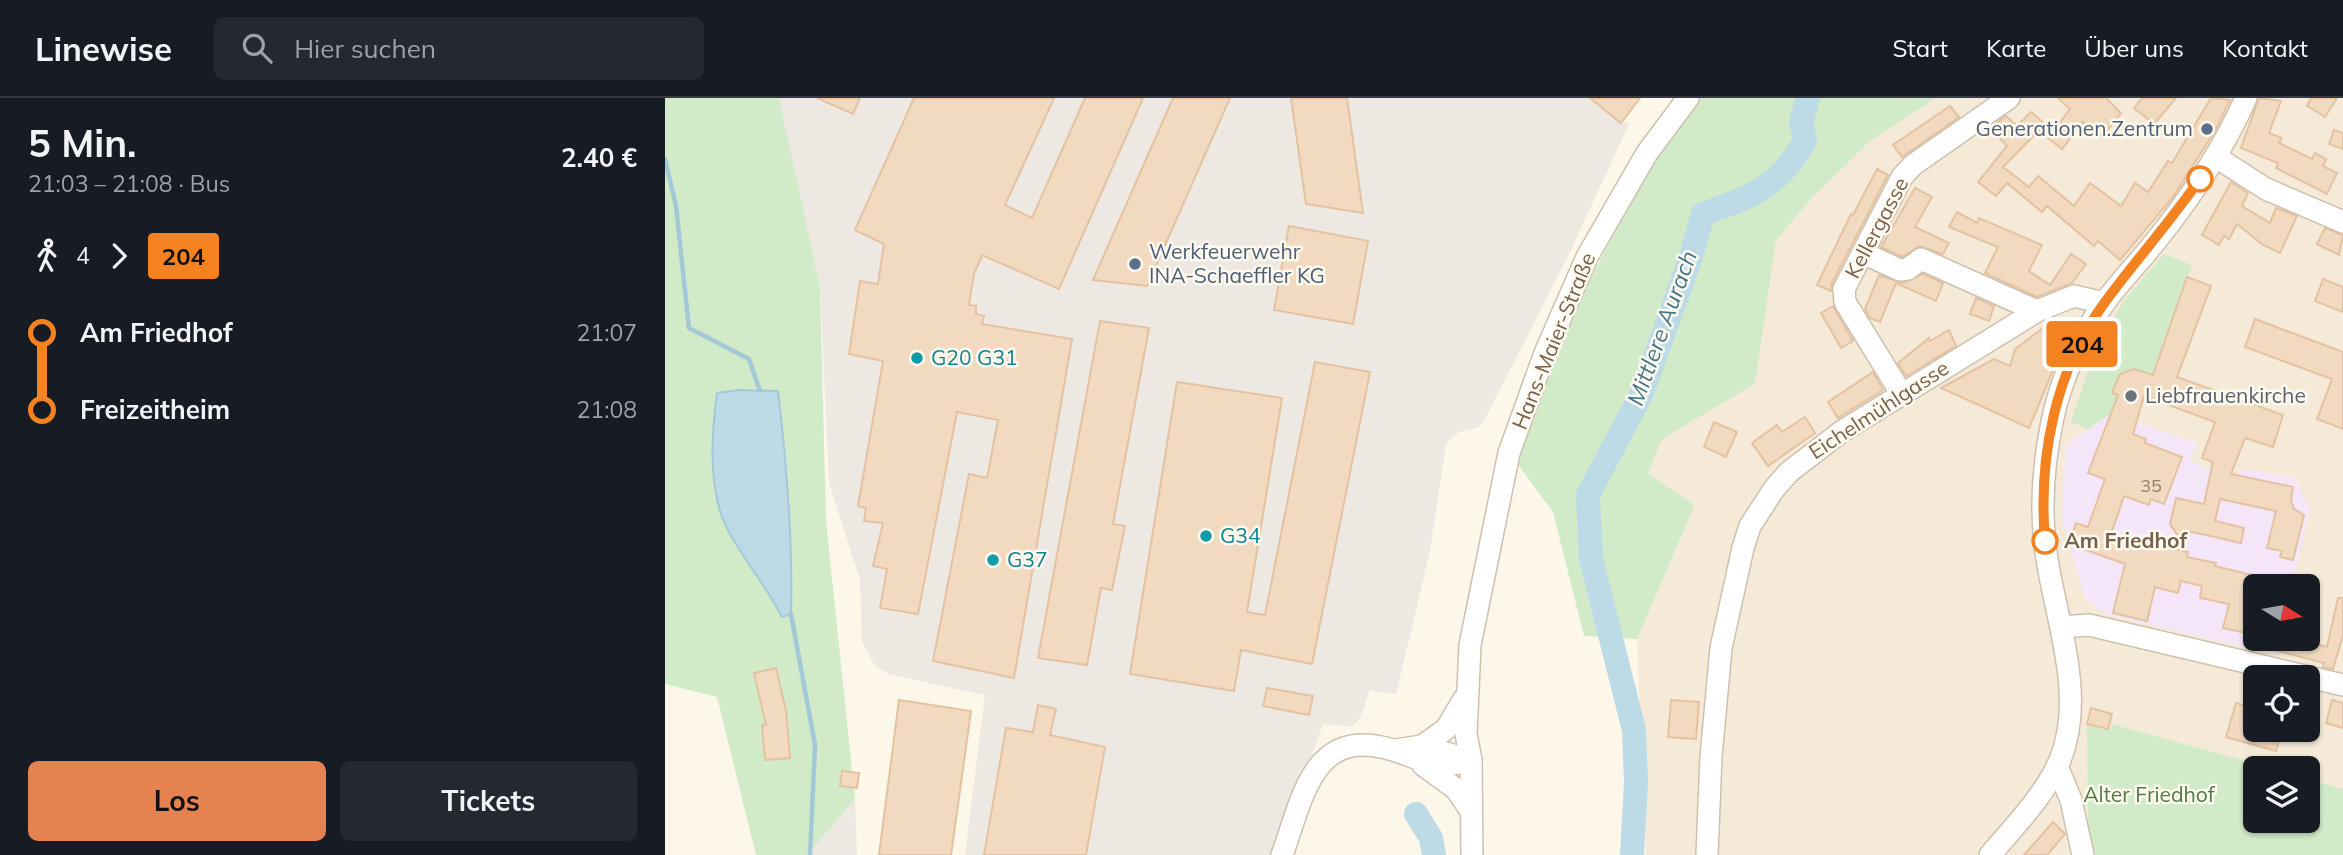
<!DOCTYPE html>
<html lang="de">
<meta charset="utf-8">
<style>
:root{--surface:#171b24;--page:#242831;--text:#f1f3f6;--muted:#9ea1a6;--line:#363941;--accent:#e48250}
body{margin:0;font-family:Mulish,sans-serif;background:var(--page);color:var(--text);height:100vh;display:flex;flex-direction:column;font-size:26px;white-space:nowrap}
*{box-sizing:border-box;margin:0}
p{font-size:23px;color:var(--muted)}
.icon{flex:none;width:38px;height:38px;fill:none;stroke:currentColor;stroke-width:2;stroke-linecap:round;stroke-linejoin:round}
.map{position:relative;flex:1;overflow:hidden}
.sheet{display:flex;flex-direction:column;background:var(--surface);width:665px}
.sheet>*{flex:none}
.badge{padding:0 14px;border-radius:5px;font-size:24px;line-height:46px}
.needle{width:46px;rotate:101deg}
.fabs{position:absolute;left:1578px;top:476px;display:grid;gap:14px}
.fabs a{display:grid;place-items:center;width:77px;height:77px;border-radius:10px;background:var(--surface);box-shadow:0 2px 5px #0004;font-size:35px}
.map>.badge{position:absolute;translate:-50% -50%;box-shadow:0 0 0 4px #fff}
.legs{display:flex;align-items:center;gap:10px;height:77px;padding:0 28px;font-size:23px}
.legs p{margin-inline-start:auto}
.overview{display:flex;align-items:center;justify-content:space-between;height:119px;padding:0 28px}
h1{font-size:38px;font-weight:700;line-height:52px}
.primary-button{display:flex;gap:14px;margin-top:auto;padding:14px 28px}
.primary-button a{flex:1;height:80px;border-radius:10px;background:var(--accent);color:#111;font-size:28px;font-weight:700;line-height:80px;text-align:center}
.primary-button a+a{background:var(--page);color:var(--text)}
ul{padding:0 28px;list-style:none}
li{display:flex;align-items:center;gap:24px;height:77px;font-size:26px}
li i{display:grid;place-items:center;width:10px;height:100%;margin:0 9px;background:currentColor}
li i::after{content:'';width:18px;height:18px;margin:-9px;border:5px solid;border-radius:50%;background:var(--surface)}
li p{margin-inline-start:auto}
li:first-child i{background:linear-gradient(#0000 50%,currentColor 0)}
li:last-child i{background:linear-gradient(currentColor 50%,#0000 0)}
header{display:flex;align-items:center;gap:42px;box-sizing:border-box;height:98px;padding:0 35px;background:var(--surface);border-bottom:2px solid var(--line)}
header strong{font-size:33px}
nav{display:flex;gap:38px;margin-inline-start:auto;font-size:24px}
.search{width:490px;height:63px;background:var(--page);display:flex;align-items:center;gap:18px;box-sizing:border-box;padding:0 24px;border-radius:10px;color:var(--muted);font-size:26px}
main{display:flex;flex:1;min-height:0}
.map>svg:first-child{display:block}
.residential{fill:#f4ead7;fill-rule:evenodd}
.industrial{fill:#ede8e2}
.education{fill:#f4e5f9}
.green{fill:#d1eac7;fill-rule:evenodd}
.water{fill:#bddbe6;stroke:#a3c9d8;stroke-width:2}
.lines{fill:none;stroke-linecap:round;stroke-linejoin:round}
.stream{stroke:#a3c9d8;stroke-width:4.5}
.river{stroke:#bddbe6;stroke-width:24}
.building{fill:#f1dac0;stroke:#e4c2a1;stroke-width:2}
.minor-casing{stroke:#cec0ae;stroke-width:24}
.minor{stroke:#fff;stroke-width:21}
.line-1-casing{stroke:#fff;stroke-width:16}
.line-1{stroke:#f58220;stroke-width:10}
.service-dot{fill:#5c6f8a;stroke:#fffaef;stroke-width:2.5}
.stop-1-dot{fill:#fff;stroke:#f58220;stroke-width:3.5}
.culture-dot{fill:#0f9aa8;stroke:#fffaef;stroke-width:2.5}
.worship-dot{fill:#6b7280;stroke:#fffaef;stroke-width:2.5}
.labels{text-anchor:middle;stroke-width:5;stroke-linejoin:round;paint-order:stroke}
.number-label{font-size:18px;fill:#967e69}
.service-label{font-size:21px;fill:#4e5e75;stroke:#fffaef;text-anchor:end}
.street-label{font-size:21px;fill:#77604c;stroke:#fffaef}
.culture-label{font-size:21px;fill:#0d838f;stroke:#fffaef;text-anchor:start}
.worship-label{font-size:21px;fill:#5b616d;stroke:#fffaef;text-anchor:start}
.stop-label{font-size:21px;font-weight:bold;fill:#77604c;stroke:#fffaef;text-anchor:start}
.park-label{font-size:21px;fill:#4e7c44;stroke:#fffaef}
.water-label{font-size:23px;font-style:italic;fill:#46768a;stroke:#fffaef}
</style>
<header>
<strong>Linewise</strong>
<div class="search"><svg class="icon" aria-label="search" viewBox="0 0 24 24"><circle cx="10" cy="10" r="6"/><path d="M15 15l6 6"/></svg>Hier suchen</div>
<nav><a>Start</a><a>Karte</a><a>Über uns</a><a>Kontakt</a></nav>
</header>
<main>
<section class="sheet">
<div class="overview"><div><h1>5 Min.</h1><p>21:03 – 21:08 · Bus</p></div><b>2.40 €</b></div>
<div class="legs"><svg class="icon" aria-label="walk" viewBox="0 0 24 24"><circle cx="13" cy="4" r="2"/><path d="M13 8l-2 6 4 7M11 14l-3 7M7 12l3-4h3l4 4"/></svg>4<svg class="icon" aria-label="forward" viewBox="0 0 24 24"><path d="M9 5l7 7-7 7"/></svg><b class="badge" style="background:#f58220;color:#111">204</b></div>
<ul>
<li><i style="color:#f58220"></i><b>Am Friedhof</b><p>21:07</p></li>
<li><i style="color:#f58220"></i><b>Freizeitheim</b><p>21:08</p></li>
</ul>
<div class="primary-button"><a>Los</a><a>Tickets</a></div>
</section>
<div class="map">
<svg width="1678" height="757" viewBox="0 0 1678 757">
<rect width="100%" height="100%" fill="#fcf7e9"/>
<path class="residential" d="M1271 0H1678V757H981L972 541 1030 407 983 376 997 341 1090 286 1111 142 1147 100 1205 43ZM1591 488H1643V541H1591ZM1591 579H1643V632H1591ZM1591 670H1643V723H1591Z"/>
<g class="industrial">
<path d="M114 0H925L956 25 965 24 905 154 820 321 814 329 794 334 781 346 765 453 731 596 705 592 695 620 687 629 658 626 610 757H300L320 597 223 576 210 568 197 544 195 482 164 385 155 188Z"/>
<path d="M190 701 192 757H142Z"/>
</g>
<path class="education" d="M1446 315 1532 345 1525 364 1569 379 1579 371 1630 380 1645 411 1631 472 1618 488H1591V535L1584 550 1443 517 1420 501 1397 419 1401 347Z"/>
<g class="green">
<path d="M0 0H114L155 188 161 423 190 701 142 757H91L52 599 0 586ZM122 368 127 456 126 515 117 519 104 492 79 457Z"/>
<path d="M1035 0H1271L1205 43 1147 100 1111 142 1090 286 997 341 983 376 1030 407 972 541 919 538 888 414 852 365 911 206 985 71Z"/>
<path d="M1499 156 1527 167 1488 277 1481 274 1479 279 1476 273 1470 271 1460 278 1455 276 1447 295 1453 297 1446 315 1422 332 1406 323 1430 253 1458 204Z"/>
<path d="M1422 626 1445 633 1447 626 1605 670H1591V723H1643V681L1678 691V757H1430L1423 727Z"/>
</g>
<path class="water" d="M74 292 113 293C122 368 128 441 126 516L117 519C101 486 64 444 55 413 44 374 47 334 52 295Z"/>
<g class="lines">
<g class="stream">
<path d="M0 61 11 108 24 230 84 261 95 293"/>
<path d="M126 516 150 647 145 757"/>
</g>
<g class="river">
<path d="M751 716 766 740 769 757"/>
<path d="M967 757 971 685 969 632 926 461 923 397 977 295 1025 162 1038 116C1087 98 1113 90 1140 43L1136 24 1143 0"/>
</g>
</g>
<g class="building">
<path d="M152 0H195L188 16Z"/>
<path d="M249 0H389L340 107 367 120 420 0H478L394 191 317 157 309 176 304 207 311 208V216L319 218 317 226 407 241 349 580 268 563 304 376 322 380 333 322 292 314 253 516 215 510 222 471 208 468 218 425 199 423 201 410 193 408 218 263 184 256 195 183 213 186 219 146 190 132Z"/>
<path d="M508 0H565L482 188 428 182Z"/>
<path d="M626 0H682L698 115 641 106Z"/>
<path d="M925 0H975L956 25Z"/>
<path d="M1393 0H1441L1456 15 1437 39 1418 24 1397 51 1383 40 1405 11Z"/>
<path d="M1477 0H1511L1489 26 1469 10Z"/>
<path d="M1546 0 1565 2 1551 31 1508 99 1455 162 1433 143 1429 148 1382 108 1377 114 1342 85 1331 98 1313 84 1342 48 1325 30 1341 18 1352 28 1366 14 1380 26 1338 69 1364 89 1373 78 1409 108 1425 85 1456 108 1470 85 1483 94 1503 63 1507 65Z"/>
<path d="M1594 0 1616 3 1604 35 1617 40 1614 45 1647 61 1650 55 1661 61 1658 68 1672 75 1662 96 1611 70 1613 65 1576 50Z"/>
<path d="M1646 0H1672L1660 19 1642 8Z"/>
<path d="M1285 8 1294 19 1237 59 1228 47Z"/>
<path d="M1669 32 1678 35V51L1664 46Z"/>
<path d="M1212 71 1223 77 1167 185 1166 193 1152 187 1186 116 1188 117Z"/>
<path d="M1566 84 1583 95 1577 108 1605 125 1611 110 1632 118 1615 155 1598 147 1572 126 1564 141 1559 138 1554 147 1537 137Z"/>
<path d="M1250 90 1267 99 1250 129 1284 145 1278 156 1255 148 1237 159 1216 149Z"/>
<path d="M1292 114 1312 125 1314 120 1377 147 1364 173 1385 187 1406 156 1421 166 1407 185 1372 199 1320 175 1333 149 1284 129Z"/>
<path d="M624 128 703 143 688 226 609 212Z"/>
<path d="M1660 130 1678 137 1674 157 1652 146Z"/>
<path d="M1258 176 1278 185 1271 203 1231 185 1215 224 1205 220 1200 211 1214 177 1237 185Z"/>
<path d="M1522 179 1546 188 1512 279 1618 317 1608 349 1580 340 1566 376 1628 389 1626 402 1629 411 1639 417 1628 462 1615 459 1617 453 1602 450 1611 413 1555 401 1550 423 1579 430 1576 445 1523 433 1513 438 1505 426 1511 400 1539 406 1548 364 1537 360 1550 324 1479 298 1468 336 1481 341 1480 345 1517 359 1499 406 1486 401 1484 407 1459 398 1446 436 1523 454 1522 459 1551 465 1550 468 1595 479 1581 535 1558 530 1564 506 1535 500 1537 488 1516 483 1513 495 1490 489 1482 523 1448 515 1460 466 1404 446 1411 425 1423 429 1440 381 1423 375 1453 297 1447 295 1455 276 1469 271 1488 277Z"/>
<path d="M1658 181 1678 189V214L1650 203Z"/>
<path d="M1311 200 1329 208 1324 223 1305 216Z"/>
<path d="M1168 208 1188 243 1176 250 1156 215Z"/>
<path d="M1391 220 1404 234 1364 330 1276 290 1329 261 1345 268 1350 251Z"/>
<path d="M1590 221 1678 254V331L1652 321 1667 281 1580 249Z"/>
<path d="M435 223 484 230 448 426 460 428 447 492 436 490 422 567 373 560Z"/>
<path d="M1284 232 1291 248 1241 278 1233 265 1264 240 1265 243Z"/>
<path d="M650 264 705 274 647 566 576 552 569 593 465 576 512 284 617 300 582 514 600 517Z"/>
<path d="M1208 274 1218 292 1173 320 1163 304Z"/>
<path d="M1140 319 1150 335 1103 368 1087 345 1112 327 1117 334Z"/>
<path d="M1049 324 1072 334 1061 359 1039 349Z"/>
<path d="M1673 500H1678V537L1668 571 1658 569 1659 565 1602 550 1605 541H1631L1662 549Z"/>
<path d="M111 570 121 613 125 660 100 662 97 627H101L89 575Z"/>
<path d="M602 590 648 598 644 617 598 608Z"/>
<path d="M234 602 306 613 286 757H214Z"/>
<path d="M1006 602 1034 604 1031 641 1003 639Z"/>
<path d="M1667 602 1678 605V630L1661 625Z"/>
<path d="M1571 605 1591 611V632H1617L1611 653 1561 639Z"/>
<path d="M373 607 391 611 385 637 440 649 421 757H319L341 630 368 634Z"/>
<path d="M1426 610 1447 616 1443 631 1422 626Z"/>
<path d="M177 673 194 675 192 690 175 688Z"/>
<path d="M1388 724 1400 736 1382 757H1359Z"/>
</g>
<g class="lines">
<defs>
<g id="minor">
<path d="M1551 59 1601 91 1678 124"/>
<path d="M1198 155 1235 172 1243 171 1256 161 1372 213"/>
<path d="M1236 295 1180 204 1179 191 1237 79 1248 67 1344 0"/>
<path d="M1397 529 1424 527 1678 587"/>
<path d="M757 648 781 631 799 601"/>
<path d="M730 652 757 648 806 662"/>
<path d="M758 667 791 691 806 713"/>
<path d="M1392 668 1406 702 1418 757"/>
<path d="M617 757C638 699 648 627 728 652 760 662 771 673 806 662"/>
<path d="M807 757 806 662 801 636 805 547 844 355 880 255 922 159 982 55 1023 0"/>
<path d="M1042 757 1046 659 1056 550 1078 450 1085 428 1109 391 1124 374 1176 334 1372 213 1409 198 1439 205"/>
<path d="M1325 757C1348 730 1376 701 1392 669 1423 603 1392 527 1382 461 1375 417 1378 368 1387 324 1395 283 1416 237 1440 204 1457 181 1477 161 1494 139 1528 96 1559 50 1581 0"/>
</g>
</defs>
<use href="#minor" class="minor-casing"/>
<use href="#minor" class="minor"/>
</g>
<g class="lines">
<defs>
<path id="line-1" d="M1380 443C1373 360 1390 272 1440 204 1471 162 1505 124 1535 81"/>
</defs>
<use href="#line-1" class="line-1-casing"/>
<use href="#line-1" class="line-1"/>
</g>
<g class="service-dot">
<circle cx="1542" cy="31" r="7"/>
<circle cx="470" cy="166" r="7"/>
</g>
<g class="stop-1-dot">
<circle cx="1535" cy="81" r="12"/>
<circle cx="1380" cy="443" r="12"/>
</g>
<g class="culture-dot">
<circle cx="252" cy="260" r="7"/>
<circle cx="541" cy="438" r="7"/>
<circle cx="328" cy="462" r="7"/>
</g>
<circle class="worship-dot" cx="1466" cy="298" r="7"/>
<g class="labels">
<g class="number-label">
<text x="1486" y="394">35</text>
</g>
<g class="service-label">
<text x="1528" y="38">Generationen.Zentrum</text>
<text x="484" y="161" text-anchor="start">Werkfeuerwehr<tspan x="484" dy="24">INA-Schaeffler KG</tspan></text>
</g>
<g class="street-label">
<text transform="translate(1212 130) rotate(-62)" y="7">Kellergasse</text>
<text transform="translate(889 243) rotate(-68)" y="7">Hans-Maier-Straße</text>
<text transform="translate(1214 312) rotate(-33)" y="7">Eichelmühlgasse</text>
</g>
<g class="culture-label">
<text x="266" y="267">G20 G31</text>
<text x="555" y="445">G34</text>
<text x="342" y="469">G37</text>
</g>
<g class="worship-label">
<text x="1480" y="305">Liebfrauenkirche</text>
</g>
<g class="stop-label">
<text x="1399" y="450">Am Friedhof</text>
</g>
<g class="park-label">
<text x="1484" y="704">Alter Friedhof</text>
</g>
<g class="water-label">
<text transform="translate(997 230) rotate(-70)" y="8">Mittlere Aurach</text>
</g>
</g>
</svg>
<div class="fabs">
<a><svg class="needle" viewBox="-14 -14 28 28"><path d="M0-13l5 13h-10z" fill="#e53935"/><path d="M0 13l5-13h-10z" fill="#9ea1a6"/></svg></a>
<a><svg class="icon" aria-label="locate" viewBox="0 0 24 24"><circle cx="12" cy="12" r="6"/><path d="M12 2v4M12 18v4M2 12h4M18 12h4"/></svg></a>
<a><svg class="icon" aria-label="layers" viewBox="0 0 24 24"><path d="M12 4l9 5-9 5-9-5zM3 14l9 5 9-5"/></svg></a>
</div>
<b class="badge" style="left:1417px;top:246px;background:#f58220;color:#111">204</b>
</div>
</main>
